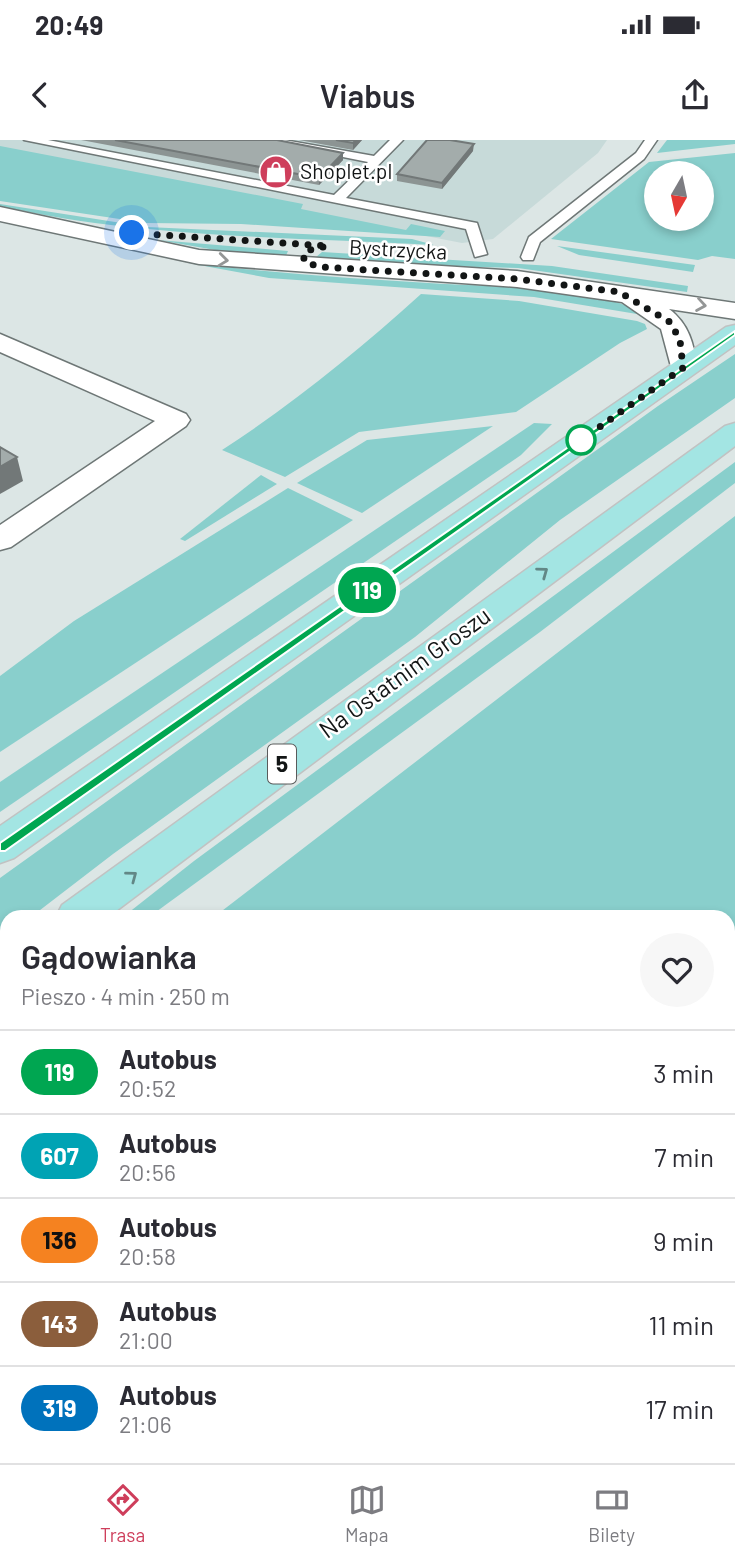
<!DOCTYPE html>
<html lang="pl">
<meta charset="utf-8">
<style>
:root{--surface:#fff;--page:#f7f7f7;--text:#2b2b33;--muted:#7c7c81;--line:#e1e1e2;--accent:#ce3e5b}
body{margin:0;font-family:Barlow,sans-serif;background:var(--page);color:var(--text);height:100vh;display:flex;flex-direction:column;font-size:26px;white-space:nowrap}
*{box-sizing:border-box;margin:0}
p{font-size:23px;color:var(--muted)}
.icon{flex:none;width:38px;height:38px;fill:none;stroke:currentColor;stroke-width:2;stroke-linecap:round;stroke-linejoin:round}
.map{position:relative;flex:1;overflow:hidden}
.details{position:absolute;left:0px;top:770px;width:735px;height:553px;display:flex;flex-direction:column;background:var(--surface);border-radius:21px 21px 0 0;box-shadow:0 4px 10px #0003}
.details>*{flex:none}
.badge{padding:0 14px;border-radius:23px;font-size:24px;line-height:46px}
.needle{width:46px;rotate:189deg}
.tools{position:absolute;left:644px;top:21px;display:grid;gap:14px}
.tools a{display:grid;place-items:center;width:70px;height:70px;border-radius:50%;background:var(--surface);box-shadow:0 4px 10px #0003;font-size:35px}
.you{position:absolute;width:35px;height:35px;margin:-18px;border:5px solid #fff;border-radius:50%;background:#1a73e8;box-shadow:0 0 0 10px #1a73e833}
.map>.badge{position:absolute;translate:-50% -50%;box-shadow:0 0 0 4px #fff}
.round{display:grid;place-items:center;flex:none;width:74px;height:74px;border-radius:37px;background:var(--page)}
.summary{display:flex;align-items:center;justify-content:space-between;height:119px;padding:0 21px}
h1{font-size:33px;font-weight:600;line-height:52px}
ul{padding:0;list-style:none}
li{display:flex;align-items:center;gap:21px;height:84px;padding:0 21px;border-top:2px solid var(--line)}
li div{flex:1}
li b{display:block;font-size:26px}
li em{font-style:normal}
li .badge{min-width:77px;font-weight:700;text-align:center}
.status{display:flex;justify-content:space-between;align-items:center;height:49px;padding:0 35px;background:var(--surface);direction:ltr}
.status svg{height:19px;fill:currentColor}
header{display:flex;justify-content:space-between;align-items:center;height:91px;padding:0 21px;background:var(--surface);font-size:32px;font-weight:600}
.tabs{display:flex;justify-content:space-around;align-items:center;height:98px;border-top:2px solid var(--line);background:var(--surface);font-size:19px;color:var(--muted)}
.tabs a{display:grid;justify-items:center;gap:4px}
.tabs .on{color:var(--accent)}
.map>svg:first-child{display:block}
.built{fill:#c7dad9}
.green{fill:#89cfcc;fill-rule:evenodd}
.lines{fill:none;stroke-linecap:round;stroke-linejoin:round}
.lane-casing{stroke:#6e7776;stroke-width:3}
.street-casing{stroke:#6e7776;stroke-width:3}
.secondary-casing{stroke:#6e7776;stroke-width:3}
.primary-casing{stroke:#c1c2c2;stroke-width:3}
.lane{fill:#fff;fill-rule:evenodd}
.street{fill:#fff;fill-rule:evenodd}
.secondary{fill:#fff;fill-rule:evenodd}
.primary{fill:#a3e5e3;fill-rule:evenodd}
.wall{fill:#8c9493}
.shaded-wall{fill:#727878}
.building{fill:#a3acab;stroke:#727878;stroke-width:2}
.oneway{stroke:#949696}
.oneway2{stroke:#628786}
.line{fill:#00a651;stroke:#fff;stroke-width:2}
.walk{stroke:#121515;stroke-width:7;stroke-dasharray:0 12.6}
.stop-dot{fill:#fff;stroke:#00a651;stroke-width:3.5}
.labels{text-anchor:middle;stroke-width:5;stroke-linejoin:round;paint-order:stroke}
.far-poi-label{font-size:21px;fill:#121515;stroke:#fff;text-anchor:start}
.far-street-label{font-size:21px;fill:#121515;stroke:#fff}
.shield{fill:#fff;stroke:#595b5b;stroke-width:2}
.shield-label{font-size:23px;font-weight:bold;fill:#121515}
.street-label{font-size:24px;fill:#121515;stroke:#fff}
</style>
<div class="status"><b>20:49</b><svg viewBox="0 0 49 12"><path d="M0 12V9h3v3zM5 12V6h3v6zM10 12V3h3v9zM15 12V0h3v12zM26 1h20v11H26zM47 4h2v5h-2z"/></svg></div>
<header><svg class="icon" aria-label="back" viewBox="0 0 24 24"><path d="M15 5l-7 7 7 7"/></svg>Viabus<svg class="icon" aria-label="share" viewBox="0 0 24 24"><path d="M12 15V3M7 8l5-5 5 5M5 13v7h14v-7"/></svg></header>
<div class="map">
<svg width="735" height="1323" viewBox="0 0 735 1323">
<rect width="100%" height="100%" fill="#dce6e5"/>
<g class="built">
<path d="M0 0H607L598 13 493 99 462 103 0 13Z"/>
<path d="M7 935V1316H413L421 1323H0V940Z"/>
</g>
<g class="green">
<path d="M667 0H735V4L657 13Z"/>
<path d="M0 6 303 64 301 69 406 90 411 84 445 91 440 97 241 84 146 83 0 61Z"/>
<path d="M735 13V119L712 116 698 120 551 99 649 22ZM656 33H702V79H656Z"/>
<path d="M0 64 147 87 412 99 434 105C290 97 141 98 0 66Z"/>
<path d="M158 100 288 111 285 118 238 114Z"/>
<path d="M557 106 695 125 693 132 579 115Z"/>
<path d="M322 112 552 126 688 146 687 152 518 128 397 125 316 117Z"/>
<path d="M188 123C273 133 360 139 444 144 500 147 601 147 649 176L534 157 269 138Z"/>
<path d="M421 154 519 161 637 181 645 184 647 189 620 203 516 272 359 292 285 337 222 310C293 264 358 211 421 154Z"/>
<path d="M735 214V258L560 380 415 497 113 714 31 777H7V795L0 801V738L658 266Z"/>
<path d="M534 283 552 284 521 315 0 672V642Z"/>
<path d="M493 286 362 373 297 343 367 300Z"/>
<path d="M735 322V343L540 492 149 777H123L194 721Z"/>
<path d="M261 335 277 344 185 401 180 399Z"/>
<path d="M288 348 353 380 0 612V536L74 481Z"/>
<path d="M735 376V1145L728 1150V777H214Z"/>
<path d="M380 1316H565L558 1323H384Z"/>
</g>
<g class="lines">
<defs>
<g id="lane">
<path d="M24 0H48L334 55 368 22 258 0H284L374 16 390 0H403L346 58 477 83 487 114 475 117 466 89Z"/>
<path d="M645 0H657L644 19 540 102 533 120H523L521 117 529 97 636 13Z"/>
<path d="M7 979V1006L0 1009V982Z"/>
</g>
<path id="street" d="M0 194 186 274 190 280 186 286 11 407 0 410V385L155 281 0 212Z"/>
<path id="secondary" d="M0 67 199 110 517 131 735 163V179L669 169C689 184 694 204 697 228L693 234H673L661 189 622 162 517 147 199 124 0 81Z"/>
<g id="primary">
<path d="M735 185V205L14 718 0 723V686L726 187Z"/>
<path d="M735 283V306L108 777H56L62 765 725 286Z"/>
<path d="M7 812V852L0 855V815Z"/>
</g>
</defs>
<use href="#lane" class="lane-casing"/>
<use href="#street" class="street-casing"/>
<use href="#secondary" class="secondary-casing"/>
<use href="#primary" class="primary-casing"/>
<use href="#lane" class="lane"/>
<use href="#street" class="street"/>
<use href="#secondary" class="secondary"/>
<use href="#primary" class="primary"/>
</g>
<g class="wall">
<path d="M81 0H277L343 13V20L319 45Z"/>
<path d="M299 0H362L353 10Z"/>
<path d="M473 11 442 49 397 41V34Z"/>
<path d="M113 1316H292L294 1318 331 1323H121Z"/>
</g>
<g class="shaded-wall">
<path d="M356 0H362L353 10V3Z"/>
<path d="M474 4 473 11 442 49V43Z"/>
<path d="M343 13V20L319 45V38Z"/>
<path d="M17 317 23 341 0 354V327Z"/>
</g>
<g class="building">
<path d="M115 0H277L343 13 319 38Z"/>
<path d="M336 0H356L353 3Z"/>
<path d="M427 0H450L474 4 442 43 397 34Z"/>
<path d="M0 307 17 317 0 327Z"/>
<path d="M0 1084 7 1090V1223L0 1217Z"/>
<path d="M116 1316H292L294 1318 296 1316H322L331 1323H125Z"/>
</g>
<defs><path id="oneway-chevron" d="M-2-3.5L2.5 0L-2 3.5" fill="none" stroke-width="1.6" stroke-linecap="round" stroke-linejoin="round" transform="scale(1.75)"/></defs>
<g class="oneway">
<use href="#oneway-chevron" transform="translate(223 120) rotate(7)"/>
<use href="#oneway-chevron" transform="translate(701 165) rotate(9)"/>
</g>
<g class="oneway2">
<use href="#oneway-chevron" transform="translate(543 432) rotate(-36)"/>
<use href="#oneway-chevron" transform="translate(132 736) rotate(-37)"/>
</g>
<path class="line" d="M735 191V195L5 711H0V703Z"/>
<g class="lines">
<path class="walk" d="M132 93 328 106 312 109 303 115 305 122 320 127 517 139 619 152 670 182 680 200 683 228 581 300"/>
</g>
<defs>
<symbol id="shop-disc" viewBox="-11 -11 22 22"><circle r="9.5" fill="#ce3e5b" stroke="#fff"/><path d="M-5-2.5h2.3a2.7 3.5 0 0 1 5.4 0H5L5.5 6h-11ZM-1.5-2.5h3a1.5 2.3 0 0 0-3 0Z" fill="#fff"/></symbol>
</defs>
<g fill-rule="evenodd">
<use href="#shop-disc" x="257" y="13" width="38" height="38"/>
</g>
<circle class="stop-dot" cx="581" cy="300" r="14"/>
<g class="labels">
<g class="far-poi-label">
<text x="300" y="39">Shoplet.pl</text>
</g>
<g class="far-street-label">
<text transform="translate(398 110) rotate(3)" y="7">Bystrzycka</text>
</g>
<rect class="shield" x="268" y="604.5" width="28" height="39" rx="5"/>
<g class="shield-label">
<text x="282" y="632">5</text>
</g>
<g class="street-label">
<text transform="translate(405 533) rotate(-36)" y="8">Na Ostatnim Groszu</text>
</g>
</g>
</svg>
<div class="tools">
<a><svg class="needle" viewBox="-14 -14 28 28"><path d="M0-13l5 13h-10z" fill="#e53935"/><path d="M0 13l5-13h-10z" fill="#7c7c81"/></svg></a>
</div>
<div class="you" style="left:132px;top:93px"></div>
<b class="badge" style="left:367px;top:450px;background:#00a651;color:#fff">119</b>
<section class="details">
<div class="summary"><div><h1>Gądowianka</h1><p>Pieszo · 4 min · 250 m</p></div><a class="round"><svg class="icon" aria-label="heart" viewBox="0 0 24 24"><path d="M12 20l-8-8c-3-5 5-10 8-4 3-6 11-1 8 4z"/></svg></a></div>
<ul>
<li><span class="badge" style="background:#00a651;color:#fff">119</span><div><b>Autobus</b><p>20:52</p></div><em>3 min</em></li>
<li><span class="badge" style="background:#00a3b4;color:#fff">607</span><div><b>Autobus</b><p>20:56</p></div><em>7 min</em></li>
<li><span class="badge" style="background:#f58220;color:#111">136</span><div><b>Autobus</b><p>20:58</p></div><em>9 min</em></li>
<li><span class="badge" style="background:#8b5e3c;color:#fff">143</span><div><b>Autobus</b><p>21:00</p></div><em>11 min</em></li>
<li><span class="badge" style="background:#0072bc;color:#fff">319</span><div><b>Autobus</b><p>21:06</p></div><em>17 min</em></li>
</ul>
</section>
</div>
<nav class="tabs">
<a class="on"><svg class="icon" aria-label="directions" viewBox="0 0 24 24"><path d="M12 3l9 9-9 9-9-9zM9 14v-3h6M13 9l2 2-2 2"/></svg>Trasa</a>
<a><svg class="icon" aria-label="map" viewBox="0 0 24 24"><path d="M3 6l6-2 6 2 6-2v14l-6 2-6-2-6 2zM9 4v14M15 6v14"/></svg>Mapa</a>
<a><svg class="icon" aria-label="tickets" viewBox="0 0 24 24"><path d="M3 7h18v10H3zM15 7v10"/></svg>Bilety</a>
</nav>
